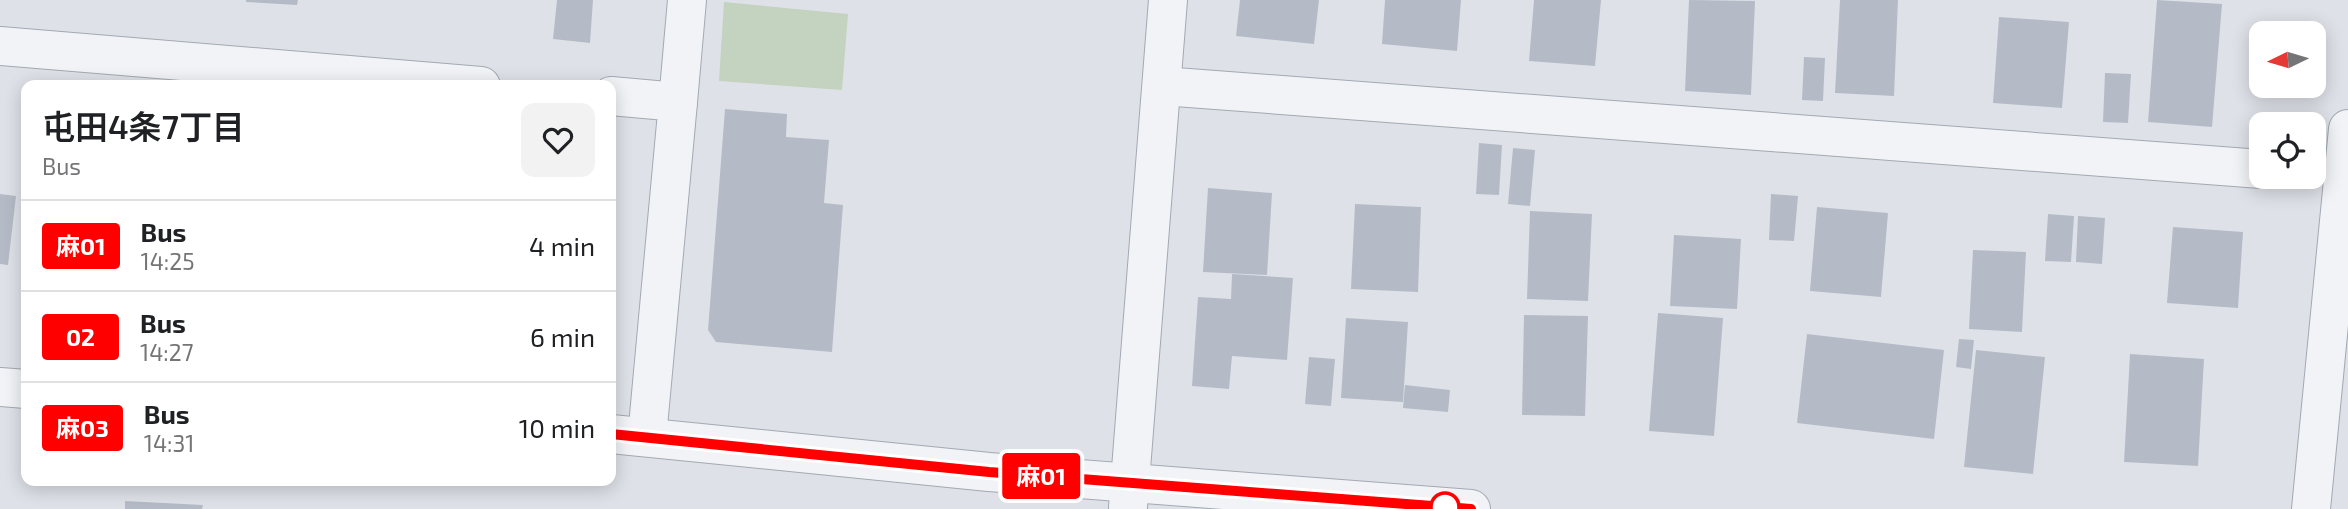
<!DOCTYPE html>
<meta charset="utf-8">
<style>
:root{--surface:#fff;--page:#f2f2f2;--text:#202124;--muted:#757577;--line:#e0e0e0}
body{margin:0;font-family:"Exo 2","Noto Sans JP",sans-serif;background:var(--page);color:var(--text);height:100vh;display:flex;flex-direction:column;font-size:26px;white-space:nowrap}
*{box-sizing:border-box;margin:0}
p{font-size:23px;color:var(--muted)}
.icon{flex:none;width:38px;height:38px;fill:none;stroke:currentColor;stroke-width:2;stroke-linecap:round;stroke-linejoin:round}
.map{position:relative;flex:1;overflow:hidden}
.panel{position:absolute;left:21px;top:80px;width:595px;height:406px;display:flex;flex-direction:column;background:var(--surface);border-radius:14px;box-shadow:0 4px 18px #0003}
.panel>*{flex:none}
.badge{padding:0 14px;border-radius:5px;font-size:24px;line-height:46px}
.needle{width:46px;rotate:265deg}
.tools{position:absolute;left:2249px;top:21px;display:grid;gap:14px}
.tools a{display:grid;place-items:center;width:77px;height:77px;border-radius:14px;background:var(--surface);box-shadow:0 4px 18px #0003;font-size:35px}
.map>.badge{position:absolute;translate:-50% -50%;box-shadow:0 0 0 4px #fff}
.round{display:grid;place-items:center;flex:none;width:74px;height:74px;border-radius:14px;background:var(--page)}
.overview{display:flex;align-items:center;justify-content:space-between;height:119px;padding:0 21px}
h1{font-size:33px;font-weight:600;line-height:52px}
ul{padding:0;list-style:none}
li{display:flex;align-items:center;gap:21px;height:91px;padding:0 21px;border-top:2px solid var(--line)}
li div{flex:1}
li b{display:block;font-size:26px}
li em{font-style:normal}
li .badge{min-width:77px;font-weight:700;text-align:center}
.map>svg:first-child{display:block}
.green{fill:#c4d3bf}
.building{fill:#b5bbc6}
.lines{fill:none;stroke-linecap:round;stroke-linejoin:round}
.minor-casing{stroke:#a3a9b2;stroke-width:40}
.minor{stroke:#f1f3f7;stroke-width:38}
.line-casing{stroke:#fff;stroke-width:16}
.line{stroke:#f00;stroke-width:10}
.stop-dot{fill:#fff;stroke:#f00;stroke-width:3.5}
</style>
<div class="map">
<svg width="2348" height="509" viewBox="0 0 2348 509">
<rect width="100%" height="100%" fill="#dee2e8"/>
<path class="green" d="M724 2 848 14 842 90 719 81Z"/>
<g class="building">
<path d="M246 0H298L297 5 246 2Z"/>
<path d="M557 0H593L590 43 553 39Z"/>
<path d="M1240 0H1319L1314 44 1236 36Z"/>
<path d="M1385 0H1461L1457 51 1382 44Z"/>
<path d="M1534 0H1601L1595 66 1529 61Z"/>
<path d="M1689 0 1755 1 1751 95 1685 91Z"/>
<path d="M1840 0H1898L1894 96 1835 93Z"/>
<path d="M2157 0 2222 4 2212 127 2148 122Z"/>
<path d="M1999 17 2069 22 2062 108 1993 103Z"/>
<path d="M1804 57 1825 58 1823 101 1802 100Z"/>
<path d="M2105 73 2131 74 2128 123 2103 122Z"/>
<path d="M725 109 787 114 786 137 829 140 824 203 843 205 832 352 716 342 708 330Z"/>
<path d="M1479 143 1502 145 1499 195 1476 194Z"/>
<path d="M1513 148 1535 150 1530 206 1508 204Z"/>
<path d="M1208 188 1272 193 1267 275 1203 272Z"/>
<path d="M0 194 16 196 8 265 0 264Z"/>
<path d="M1771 194 1798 196 1794 241 1769 240Z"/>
<path d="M1355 204 1421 207 1418 292 1351 289Z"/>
<path d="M1817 207 1888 213 1881 297 1810 291Z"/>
<path d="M1530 211 1592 214 1588 301 1527 299Z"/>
<path d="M2048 214 2074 216 2071 262 2045 261Z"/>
<path d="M2078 216 2105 218 2102 264 2076 262Z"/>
<path d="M24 218H26V265H21Z"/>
<path d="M2173 227 2243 232 2238 308 2167 303Z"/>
<path d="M1674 235 1741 239 1737 309 1670 306Z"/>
<path d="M1973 250 2026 252 2022 332 1969 329Z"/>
<path d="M1232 274 1293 278 1287 360 1232 356 1229 389 1192 386 1198 297 1231 299Z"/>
<path d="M1658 313 1723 318 1714 436 1649 431Z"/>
<path d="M1524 315 1588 316 1585 416 1522 415Z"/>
<path d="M1346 318 1408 322 1403 402 1341 398Z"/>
<path d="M1807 334 1944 350 1934 439 1797 423Z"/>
<path d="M1959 339 1974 340 1971 369 1956 367Z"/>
<path d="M1976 350 2045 357 2033 474 1964 467Z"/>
<path d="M2130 354 2204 359 2198 466 2124 462Z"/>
<path d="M1309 357 1335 359 1331 406 1305 404Z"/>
<path d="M1405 385 1450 390 1448 412 1403 408Z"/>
<path d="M125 501 203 505 202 509H125Z"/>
</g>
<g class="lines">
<defs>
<g id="minor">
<path d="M0 46 481 86"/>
<path d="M1162 86 2261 169"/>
<path d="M611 96 678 102 647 437"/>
<path d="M678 102 687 0"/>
<path d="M0 387 26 389"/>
<path d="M611 434 989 472 1471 509"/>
<path d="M1128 507 1168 0"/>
<path d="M2311 509 2348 129"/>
</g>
</defs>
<use href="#minor" class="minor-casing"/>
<use href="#minor" class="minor"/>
</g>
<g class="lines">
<defs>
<path id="line" d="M611 434 989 472 1471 509"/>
</defs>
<use href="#line" class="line-casing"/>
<use href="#line" class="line"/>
</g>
<circle class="stop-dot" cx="1445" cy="507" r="14"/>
</svg>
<div class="tools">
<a><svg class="needle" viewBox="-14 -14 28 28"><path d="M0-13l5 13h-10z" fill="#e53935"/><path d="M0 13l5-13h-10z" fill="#757577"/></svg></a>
<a><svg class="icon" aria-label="locate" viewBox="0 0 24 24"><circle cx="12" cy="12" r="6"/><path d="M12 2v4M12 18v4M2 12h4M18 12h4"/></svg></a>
</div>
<b class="badge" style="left:1041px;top:476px;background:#f00;color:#fff">麻01</b>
<section class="panel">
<div class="overview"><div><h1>屯田4条7丁目</h1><p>Bus</p></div><a class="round"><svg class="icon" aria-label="heart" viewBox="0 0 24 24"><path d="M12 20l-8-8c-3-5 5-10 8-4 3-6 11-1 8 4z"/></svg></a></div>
<ul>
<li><span class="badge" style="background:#f00;color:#fff">麻01</span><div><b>Bus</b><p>14:25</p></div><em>4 min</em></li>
<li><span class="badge" style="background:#f00;color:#fff">02</span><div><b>Bus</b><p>14:27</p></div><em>6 min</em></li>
<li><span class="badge" style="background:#f00;color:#fff">麻03</span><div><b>Bus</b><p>14:31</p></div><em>10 min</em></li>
</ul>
</section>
</div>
